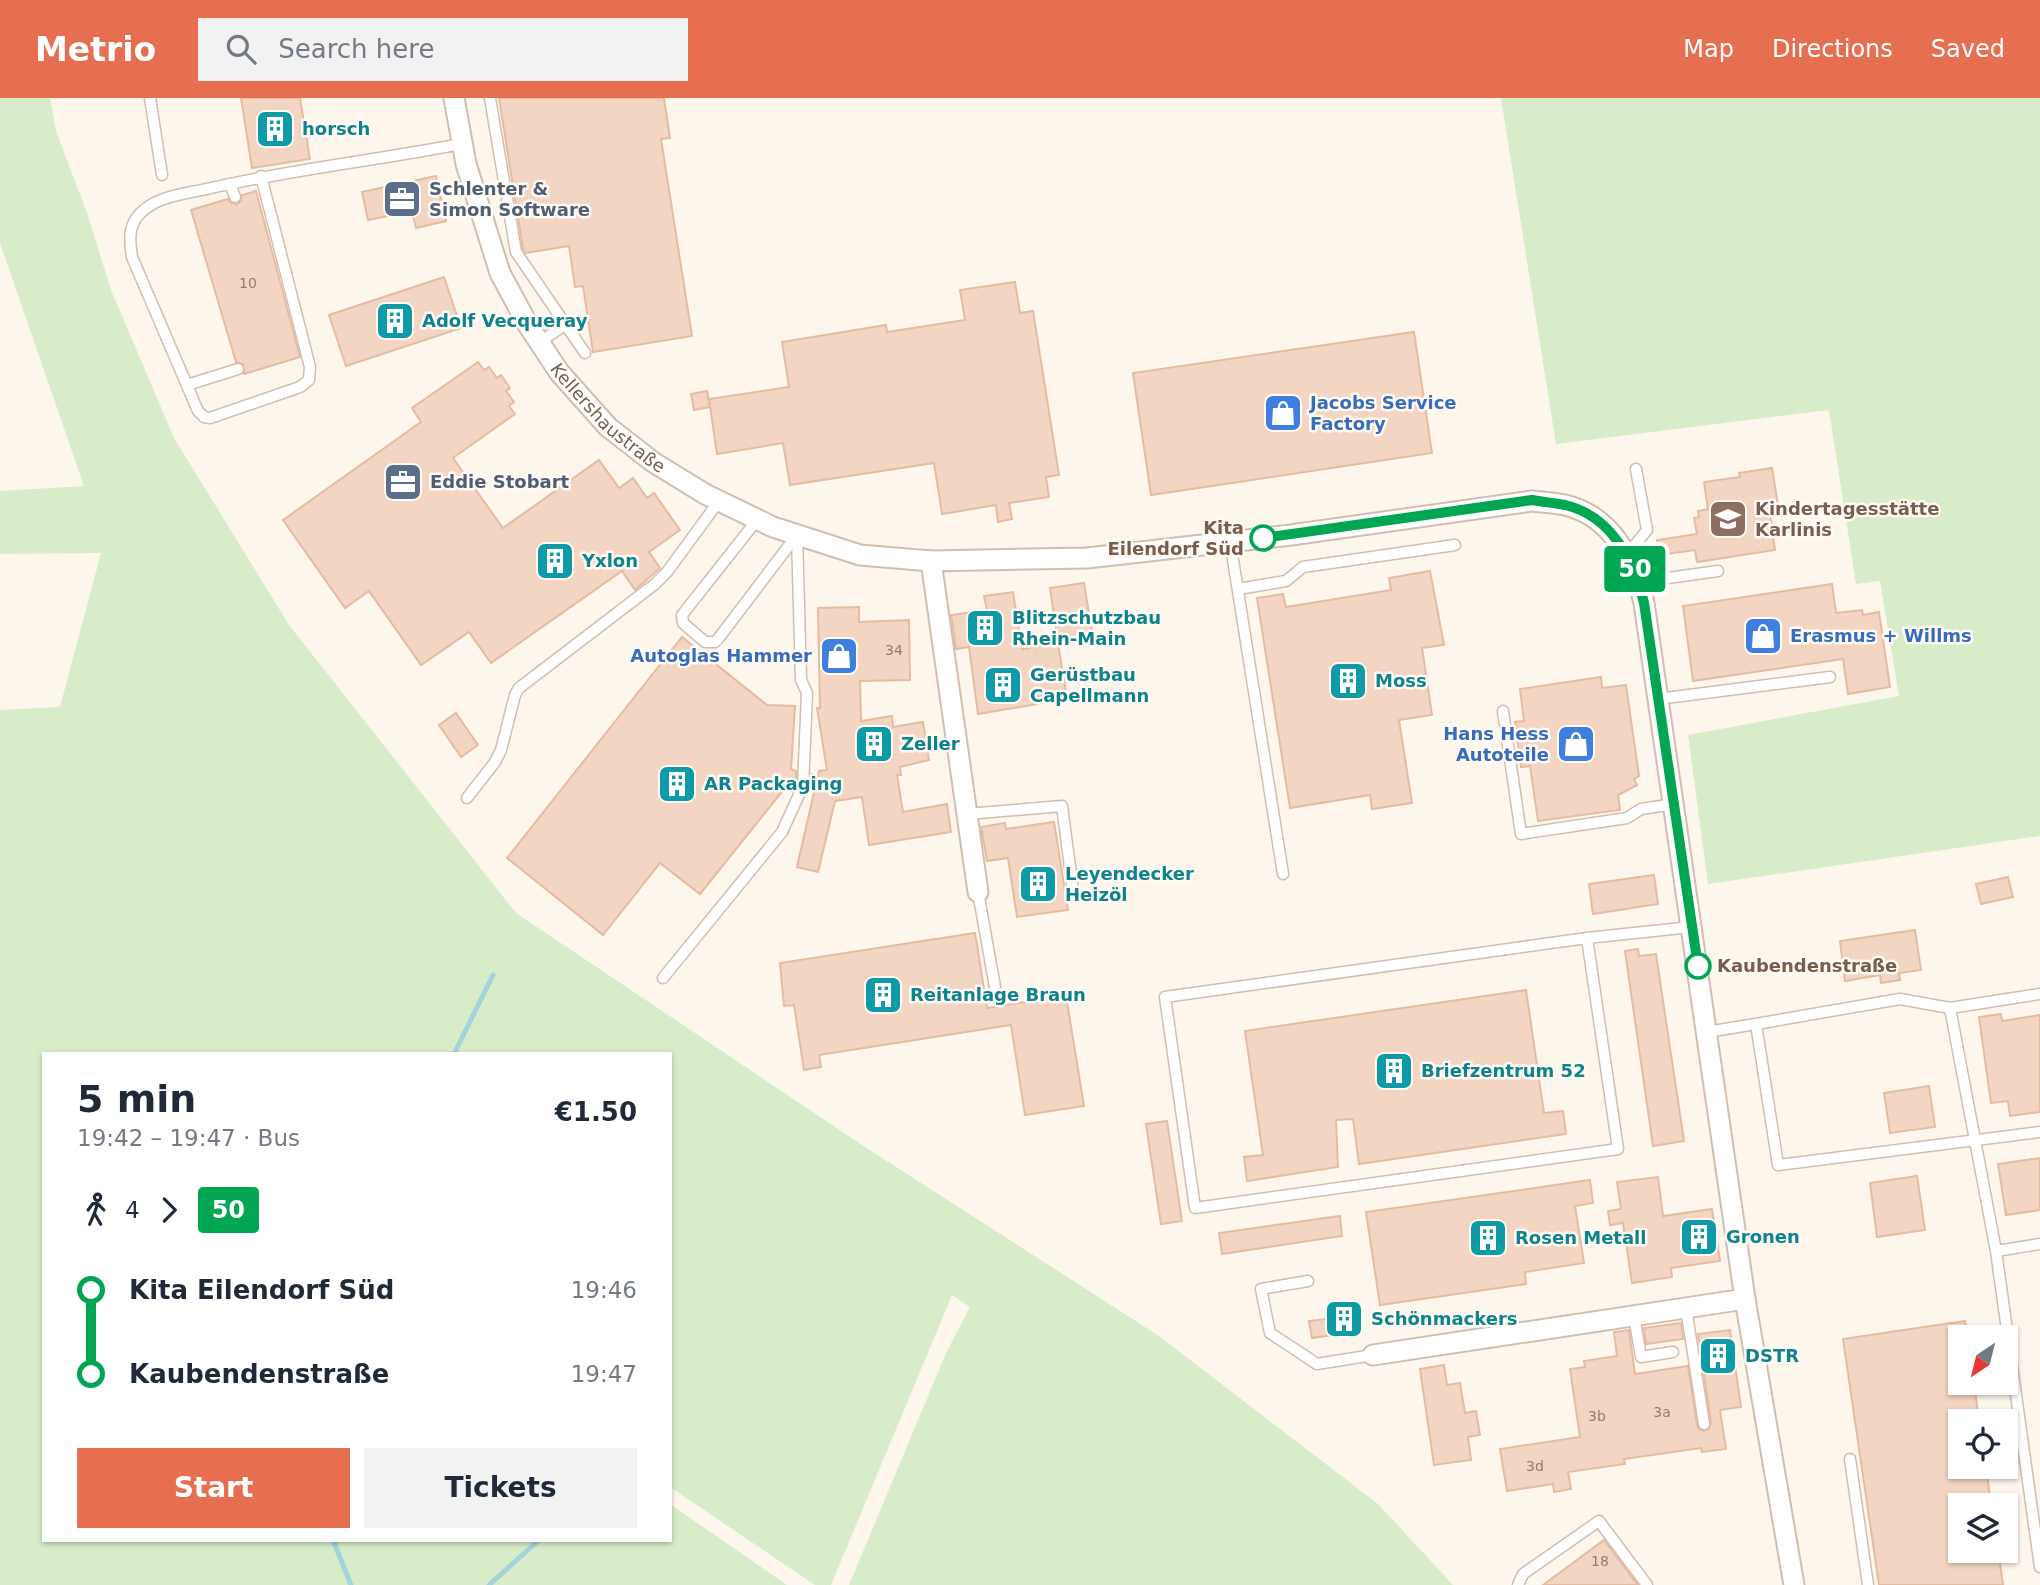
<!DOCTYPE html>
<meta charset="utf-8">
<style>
:root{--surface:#fff;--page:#f2f2f3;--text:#1f2937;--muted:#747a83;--accent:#e76f51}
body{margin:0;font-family:"DejaVu Sans",sans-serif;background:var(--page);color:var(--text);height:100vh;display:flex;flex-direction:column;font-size:26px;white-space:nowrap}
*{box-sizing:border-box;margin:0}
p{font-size:23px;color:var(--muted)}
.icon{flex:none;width:38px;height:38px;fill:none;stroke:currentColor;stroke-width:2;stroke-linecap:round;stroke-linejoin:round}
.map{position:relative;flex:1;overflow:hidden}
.panel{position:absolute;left:42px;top:954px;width:630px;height:490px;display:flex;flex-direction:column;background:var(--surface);border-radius:0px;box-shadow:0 2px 5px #0004}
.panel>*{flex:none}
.badge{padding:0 14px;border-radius:5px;font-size:24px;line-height:46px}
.needle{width:46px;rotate:215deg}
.fabs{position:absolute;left:1948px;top:1227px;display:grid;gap:14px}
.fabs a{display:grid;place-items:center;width:70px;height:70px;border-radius:0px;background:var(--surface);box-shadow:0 2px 5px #0004;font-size:35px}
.map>.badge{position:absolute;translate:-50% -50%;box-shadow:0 0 0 4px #fff}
.legs{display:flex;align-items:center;gap:10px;height:77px;padding:0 35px;font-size:23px}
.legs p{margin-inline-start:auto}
.head{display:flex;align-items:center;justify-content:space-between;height:119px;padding:0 35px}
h1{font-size:38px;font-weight:800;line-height:52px}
.button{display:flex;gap:14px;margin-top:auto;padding:14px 35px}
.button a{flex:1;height:80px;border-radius:0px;background:var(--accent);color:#fff;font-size:28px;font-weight:800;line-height:80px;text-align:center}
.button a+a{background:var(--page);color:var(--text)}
ul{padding:0 35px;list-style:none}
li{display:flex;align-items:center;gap:24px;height:84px;font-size:26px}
li i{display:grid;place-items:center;width:10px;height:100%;margin:0 9px;background:currentColor}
li i::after{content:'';width:18px;height:18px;margin:-9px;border:5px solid;border-radius:50%;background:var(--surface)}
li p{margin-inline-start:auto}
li:first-child i{background:linear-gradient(#0000 50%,currentColor 0)}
li:last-child i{background:linear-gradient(currentColor 50%,#0000 0)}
header{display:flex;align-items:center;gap:42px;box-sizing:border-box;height:98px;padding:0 35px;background:var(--accent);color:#fff}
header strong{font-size:33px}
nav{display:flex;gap:38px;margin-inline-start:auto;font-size:24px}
.search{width:490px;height:63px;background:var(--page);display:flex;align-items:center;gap:18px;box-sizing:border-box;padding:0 24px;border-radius:0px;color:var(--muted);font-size:26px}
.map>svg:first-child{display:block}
.green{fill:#d8ecc9}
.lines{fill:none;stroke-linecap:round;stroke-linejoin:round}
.stream{stroke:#a5d3da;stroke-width:5}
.building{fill:#f3d5c3;stroke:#e6bba3;stroke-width:2}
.service-casing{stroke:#d1beb0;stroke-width:13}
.minor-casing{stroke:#d1beb0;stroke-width:23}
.service{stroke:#fff;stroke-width:10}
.minor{stroke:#fff;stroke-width:19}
.line-1-casing{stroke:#fff;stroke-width:16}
.line-1{stroke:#00a651;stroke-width:10}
.stop-1-dot{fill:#fff;stroke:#00a651;stroke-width:3.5}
.labels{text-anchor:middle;stroke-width:5;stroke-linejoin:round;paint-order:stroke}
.number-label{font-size:14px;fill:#987a6a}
.culture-label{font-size:18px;font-weight:bold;fill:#0d838f;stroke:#fffaf3;text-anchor:start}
.service-label{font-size:18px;font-weight:bold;fill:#4e5e75;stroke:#fffaf3;text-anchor:start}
.shop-label{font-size:18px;font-weight:bold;fill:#366cbe;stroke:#fffaf3;text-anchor:start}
.street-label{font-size:18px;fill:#7a5c4d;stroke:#fffaf3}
.education-label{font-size:18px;font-weight:bold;fill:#785e54;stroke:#fffaf3;text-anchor:start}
.stop-label{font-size:18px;font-weight:bold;fill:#7a5c4d;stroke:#fffaf3;text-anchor:end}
</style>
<header>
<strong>Metrio</strong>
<div class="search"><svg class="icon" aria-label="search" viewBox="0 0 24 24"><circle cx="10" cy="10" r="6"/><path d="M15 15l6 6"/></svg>Search here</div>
<nav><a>Map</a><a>Directions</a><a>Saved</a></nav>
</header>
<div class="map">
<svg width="2040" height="1487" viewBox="0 0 2040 1487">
<rect width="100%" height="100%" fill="#fdf6ec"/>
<g class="green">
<path d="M0 0H50L56 33 87 115 111 192 174 340 289 527 516 815 865 1049 1159 1238 1378 1406 1453 1487H849L946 1255 970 1209 952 1197 831 1487H815L670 1389V956H44V1442H670V1406L787 1487H0V612L60 609 101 455 0 456V393L84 388 0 145Z"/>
<path d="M1501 0H2040V738L1708 786 1688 637 1899 598 1880 483 1856 486 1829 312 1556 346Z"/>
</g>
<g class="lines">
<g class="stream">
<path d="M454 956 493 877"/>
<path d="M333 1442 351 1487"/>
<path d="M489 1487 539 1442"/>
</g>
</g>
<g class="building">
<path d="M241 0H300L310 61 252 70Z"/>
<path d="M499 0H664L670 40 661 41 692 238 593 254 583 188 575 189 569 148 526 155 523 151Z"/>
<path d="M436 78 446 123 416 130 412 113 368 122 362 94Z"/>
<path d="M256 93 300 259 244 276 243 266 236 264 191 112 228 101 231 105 237 106 241 103 242 97Z"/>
<path d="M444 179 461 230 346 268 329 217Z"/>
<path d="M1015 184 1020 215 1033 213 1059 377 1046 379 1049 399 1009 405 1012 421 998 424 996 407 942 416 934 365 790 387 783 345 717 356 709 301 789 289 782 244 886 227 887 234 965 222 960 192Z"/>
<path d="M1414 234 1432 355 1151 397 1133 275Z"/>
<path d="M478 264 484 272 489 269 497 280 501 277 510 290 506 293 514 304 509 308 515 316 453 360 503 430 599 362 619 390 633 380 647 400 654 395 680 432 649 454 660 470 635 492 622 473 491 565 469 534 421 567 369 493 345 510 283 422 421 324 412 310Z"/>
<path d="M707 293 710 309 694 312 691 296Z"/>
<path d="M1772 370 1778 407 1769 408 1775 452 1697 464 1695 452 1659 457 1657 442 1697 436 1694 420 1699 419 1698 413 1708 411 1704 384 1740 379 1739 375Z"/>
<path d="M1430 473 1444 547 1422 550 1432 617 1399 622 1412 705 1372 711 1370 697 1290 710 1257 500 1283 496 1286 509 1391 492 1389 480Z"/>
<path d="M1084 485 1093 540 1058 545 1050 490Z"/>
<path d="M1832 486 1836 515 1862 512 1863 517 1879 514 1890 589 1848 596 1843 561 1693 583 1683 508Z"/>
<path d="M1013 494 1022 551 1058 545 1066 594 1036 599 1038 606 978 616 969 549 956 551 951 517 987 512 984 498Z"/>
<path d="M859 509V524L909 522 910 582 860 583 861 623 892 618 893 629 923 624 929 662 900 669 901 677H897L903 714 947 706 951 734 869 747 862 699 835 703 818 774 797 769 815 690 810 689 811 676 818 678 819 673 827 672 817 610H820L818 510Z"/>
<path d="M682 539 767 607 795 608 791 671 796 673V686L789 685 700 796 660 765 603 837 507 760Z"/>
<path d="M1601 579 1602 590 1626 587 1639 678 1634 681 1637 687 1618 697 1620 712 1538 723 1530 668 1521 669 1515 624 1524 623 1520 591Z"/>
<path d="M456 615 478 647 461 659 439 627Z"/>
<path d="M1054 724 1068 812 1017 819 1008 760 987 763 981 729 1005 725 1006 731Z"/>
<path d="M1654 777 1658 806 1593 816 1589 786Z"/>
<path d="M2008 779 2013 799 1981 806 1976 786Z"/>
<path d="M1915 832 1921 872 1899 875 1900 882 1881 885 1880 877 1845 883 1840 843Z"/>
<path d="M975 835 987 910 1066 898 1084 1008 1025 1017 1011 927 819 957 821 969 804 972 794 907 784 908 780 865Z"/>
<path d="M1638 851 1639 858 1656 856 1684 1043 1653 1048 1625 853Z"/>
<path d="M1526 892 1544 1015 1563 1013 1566 1036 1359 1066 1353 1021 1336 1022 1338 1069 1247 1083 1244 1059 1263 1057 1245 933Z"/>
<path d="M2001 916 2002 923 2040 917V1014L2010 1018 2008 1003 1991 1005 1979 919Z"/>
<path d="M1929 988 1935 1029 1890 1035 1884 995Z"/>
<path d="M1167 1023 1182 1123 1161 1126 1146 1026Z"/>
<path d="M2040 1060V1112L2006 1117 1998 1066Z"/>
<path d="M1917 1078 1925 1132 1877 1139 1870 1085Z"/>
<path d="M1658 1079 1663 1118 1712 1111 1720 1163 1671 1170 1672 1179 1632 1185 1623 1125 1610 1127 1608 1113 1621 1111 1617 1084Z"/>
<path d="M1590 1082 1593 1105 1575 1108 1584 1165 1525 1174 1526 1186 1380 1207 1366 1114Z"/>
<path d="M1340 1118 1342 1138 1222 1156 1219 1135Z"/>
<path d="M1357 1217 1360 1233 1312 1240 1309 1223Z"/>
<path d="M1965 1223 1967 1239H1960V1284H1974L1979 1323H1960V1368H1986L1991 1407H1960V1452H1998L2003 1487H1879L1843 1241Z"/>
<path d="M1681 1225 1683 1241 1646 1246 1644 1230Z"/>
<path d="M1629 1232 1635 1276 1688 1268 1697 1327 1699 1331 1704 1333 1709 1331 1711 1325 1698 1236 1730 1232 1741 1309 1720 1312 1726 1351 1702 1354 1701 1350 1624 1361 1625 1366 1568 1374 1571 1391 1554 1394 1553 1386 1507 1393 1500 1351 1580 1339 1570 1271 1585 1269 1584 1263 1617 1258 1614 1234Z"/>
<path d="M1444 1267 1447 1287 1460 1285 1465 1315 1476 1313 1480 1337 1468 1339 1471 1362 1434 1367 1420 1271Z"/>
<path d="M1604 1442 1638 1487H1543Z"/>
</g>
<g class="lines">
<defs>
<g id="service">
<path d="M150 0 162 77"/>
<path d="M490 0 516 154 585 255"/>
<path d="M261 78 310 269 309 282 300 289 210 320 204 319 198 313 132 159C129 140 128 124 145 111 163 97 190 95 211 90 294 71 378 62 461 46"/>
<path d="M230 86 235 99"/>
<path d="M540 244 566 226"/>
<path d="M187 287 238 271"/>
<path d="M757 422 682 517 683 525 705 544H715L718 541 797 437"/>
<path d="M1230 443 1283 776"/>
<path d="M1627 457 1647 432 1636 371"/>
<path d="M1639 484 1718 473"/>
<path d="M1238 491 1286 483 1303 469 1455 447"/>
<path d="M1658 601 1830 579"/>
<path d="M1503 613 1521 736 1627 720 1641 711 1674 706"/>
<path d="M467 700 495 664 501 652 515 597 519 590 655 486 667 474 719 403"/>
<path d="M967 716 1062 708 1073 792"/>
<path d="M978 794 995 889"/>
<path d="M1587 840 1618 1051 1195 1110 1165 899 1587 840 1691 829"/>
<path d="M663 880 782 734 803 688 807 595 801 582 797 437"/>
<path d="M2040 896 1950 910 1900 901 1756 926 1778 1067 2040 1034"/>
<path d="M1950 910 1996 1153 2040 1469"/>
<path d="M1707 934 1756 926"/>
<path d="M1996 1153 2040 1146"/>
<path d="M1308 1183 1261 1191 1270 1235 1317 1266 1373 1257"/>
<path d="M1686 1210 1704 1326"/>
<path d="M1634 1218 1641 1259 1673 1254"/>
<path d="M1850 1361 1868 1487"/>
<path d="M1518 1487 1523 1476 1599 1423 1647 1487"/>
</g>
<g id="minor">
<path id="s1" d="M454 0 466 66 500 175 528 227 559 274 608 329 653 364 705 396 773 429 860 457 931 463 1087 460 1291 437 1532 403C1543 404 1555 405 1565 407 1612 418 1634 463 1644 505L1745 1201 1794 1487"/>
<path d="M931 463 978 794"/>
<path d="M1373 1257 1745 1201"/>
</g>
</defs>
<use href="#service" class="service-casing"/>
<use href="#minor" class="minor-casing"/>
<use href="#service" class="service"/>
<use href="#minor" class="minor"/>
</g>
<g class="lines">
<defs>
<path id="line-1" d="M1263 440 1532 402C1543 404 1555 405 1565 407 1612 418 1634 463 1644 505L1698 868"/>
</defs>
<use href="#line-1" class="line-1-casing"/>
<use href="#line-1" class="line-1"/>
</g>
<defs>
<symbol id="building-square" viewBox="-11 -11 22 22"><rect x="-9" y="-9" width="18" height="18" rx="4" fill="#0f9aa8" stroke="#fffaf3"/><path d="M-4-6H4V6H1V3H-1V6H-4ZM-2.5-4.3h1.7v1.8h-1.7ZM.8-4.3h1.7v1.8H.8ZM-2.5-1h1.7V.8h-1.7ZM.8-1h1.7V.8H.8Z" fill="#fff"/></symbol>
<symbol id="office-square" viewBox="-11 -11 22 22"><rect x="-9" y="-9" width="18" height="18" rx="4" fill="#5c6f8a" stroke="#fffaf3"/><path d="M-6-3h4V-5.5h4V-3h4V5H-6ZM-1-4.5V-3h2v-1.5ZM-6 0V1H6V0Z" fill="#fff"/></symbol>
<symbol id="shop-square" viewBox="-11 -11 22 22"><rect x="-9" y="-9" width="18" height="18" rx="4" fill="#3f7fe0" stroke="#fffaf3"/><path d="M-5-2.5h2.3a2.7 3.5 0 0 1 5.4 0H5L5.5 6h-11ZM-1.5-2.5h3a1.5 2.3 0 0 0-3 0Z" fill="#fff"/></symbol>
<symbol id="school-square" viewBox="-11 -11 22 22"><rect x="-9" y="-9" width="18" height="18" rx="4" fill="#8d6e63" stroke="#fffaf3"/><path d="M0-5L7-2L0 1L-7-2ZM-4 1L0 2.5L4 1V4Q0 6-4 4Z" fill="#fff"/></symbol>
</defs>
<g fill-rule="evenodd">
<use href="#building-square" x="253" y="9" width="44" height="44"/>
<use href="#office-square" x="380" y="79" width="44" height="44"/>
<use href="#building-square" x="373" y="201" width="44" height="44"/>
<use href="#shop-square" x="1261" y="293" width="44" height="44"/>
<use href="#office-square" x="381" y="362" width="44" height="44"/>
<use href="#school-square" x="1706" y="399" width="44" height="44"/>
<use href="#building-square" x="533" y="441" width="44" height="44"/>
<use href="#building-square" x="963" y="508" width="44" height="44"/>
<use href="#shop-square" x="1741" y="516" width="44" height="44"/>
<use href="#shop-square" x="817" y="536" width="44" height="44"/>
<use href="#building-square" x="1326" y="561" width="44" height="44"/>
<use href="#building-square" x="981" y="565" width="44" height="44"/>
<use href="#building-square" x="852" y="624" width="44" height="44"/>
<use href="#shop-square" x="1554" y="624" width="44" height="44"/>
<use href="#building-square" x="655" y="664" width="44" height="44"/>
<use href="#building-square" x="1016" y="764" width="44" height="44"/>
<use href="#building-square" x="861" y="875" width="44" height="44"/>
<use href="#building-square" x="1372" y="951" width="44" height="44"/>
<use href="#building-square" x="1677" y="1117" width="44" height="44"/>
<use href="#building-square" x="1466" y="1118" width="44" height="44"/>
<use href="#building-square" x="1322" y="1199" width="44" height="44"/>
<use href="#building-square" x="1696" y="1236" width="44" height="44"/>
</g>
<g class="stop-1-dot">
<circle cx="1263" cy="440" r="12"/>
<circle cx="1698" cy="868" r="12"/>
</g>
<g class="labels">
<g class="number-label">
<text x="248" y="190">10</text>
<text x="894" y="557">34</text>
<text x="1662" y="1319">3a</text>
<text x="1597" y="1323">3b</text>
<text x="1535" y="1373">3d</text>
<text x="1600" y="1468">18</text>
</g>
<g class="culture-label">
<text x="302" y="37">horsch</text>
<text x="422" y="229">Adolf Vecqueray</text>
<text x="582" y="469">Yxlon</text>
<text x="1012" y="526">Blitzschutzbau<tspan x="1012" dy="21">Rhein-Main</tspan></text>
<text x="1030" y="583">Gerüstbau<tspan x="1030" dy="21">Capellmann</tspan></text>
<text x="1375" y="589">Moss</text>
<text x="901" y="652">Zeller</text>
<text x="704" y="692">AR Packaging</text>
<text x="1065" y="782">Leyendecker<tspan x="1065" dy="21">Heizöl</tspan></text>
<text x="910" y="903">Reitanlage Braun</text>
<text x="1421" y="979">Briefzentrum 52</text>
<text x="1726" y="1145">Gronen</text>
<text x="1515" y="1146">Rosen Metall</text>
<text x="1371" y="1227">Schönmackers</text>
<text x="1745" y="1264">DSTR</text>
</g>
<g class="service-label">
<text x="429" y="97">Schlenter &amp;<tspan x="429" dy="21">Simon Software</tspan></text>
<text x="430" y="390">Eddie Stobart</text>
</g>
<g class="shop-label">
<text x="1310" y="311">Jacobs Service<tspan x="1310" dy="21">Factory</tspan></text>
<text x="1790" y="544">Erasmus + Willms</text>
<text x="812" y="564" text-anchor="end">Autoglas Hammer</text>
<text x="1549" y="642" text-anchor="end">Hans Hess<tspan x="1549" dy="21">Autoteile</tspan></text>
</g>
<g class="street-label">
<text dy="6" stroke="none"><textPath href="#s1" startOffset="364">Kellershaustraße</textPath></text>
</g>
<g class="education-label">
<text x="1755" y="417">Kindertagesstätte<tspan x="1755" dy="21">Karlinis</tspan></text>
</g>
<g class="stop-label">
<text x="1244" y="436">Kita<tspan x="1244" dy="21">Eilendorf Süd</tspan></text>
<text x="1717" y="874" text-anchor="start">Kaubendenstraße</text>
</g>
</g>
</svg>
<div class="fabs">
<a><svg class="needle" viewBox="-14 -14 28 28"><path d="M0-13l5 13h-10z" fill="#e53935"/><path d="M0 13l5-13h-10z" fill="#747a83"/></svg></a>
<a><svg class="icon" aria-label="locate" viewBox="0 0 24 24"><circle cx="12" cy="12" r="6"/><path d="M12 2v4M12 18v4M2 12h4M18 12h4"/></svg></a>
<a><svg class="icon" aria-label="layers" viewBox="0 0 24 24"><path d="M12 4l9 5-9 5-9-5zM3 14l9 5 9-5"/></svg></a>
</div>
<b class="badge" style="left:1635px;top:471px;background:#00a651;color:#fff">50</b>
<section class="panel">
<div class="head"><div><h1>5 min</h1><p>19:42 – 19:47 · Bus</p></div><b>€1.50</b></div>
<div class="legs"><svg class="icon" aria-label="walk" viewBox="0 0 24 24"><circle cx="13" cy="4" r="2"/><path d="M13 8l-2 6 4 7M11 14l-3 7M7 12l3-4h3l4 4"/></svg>4<svg class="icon" aria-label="forward" viewBox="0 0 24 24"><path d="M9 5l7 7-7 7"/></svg><b class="badge" style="background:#00a651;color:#fff">50</b></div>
<ul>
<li><i style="color:#00a651"></i><b>Kita Eilendorf Süd</b><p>19:46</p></li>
<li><i style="color:#00a651"></i><b>Kaubendenstraße</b><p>19:47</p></li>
</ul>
<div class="button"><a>Start</a><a>Tickets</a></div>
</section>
</div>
